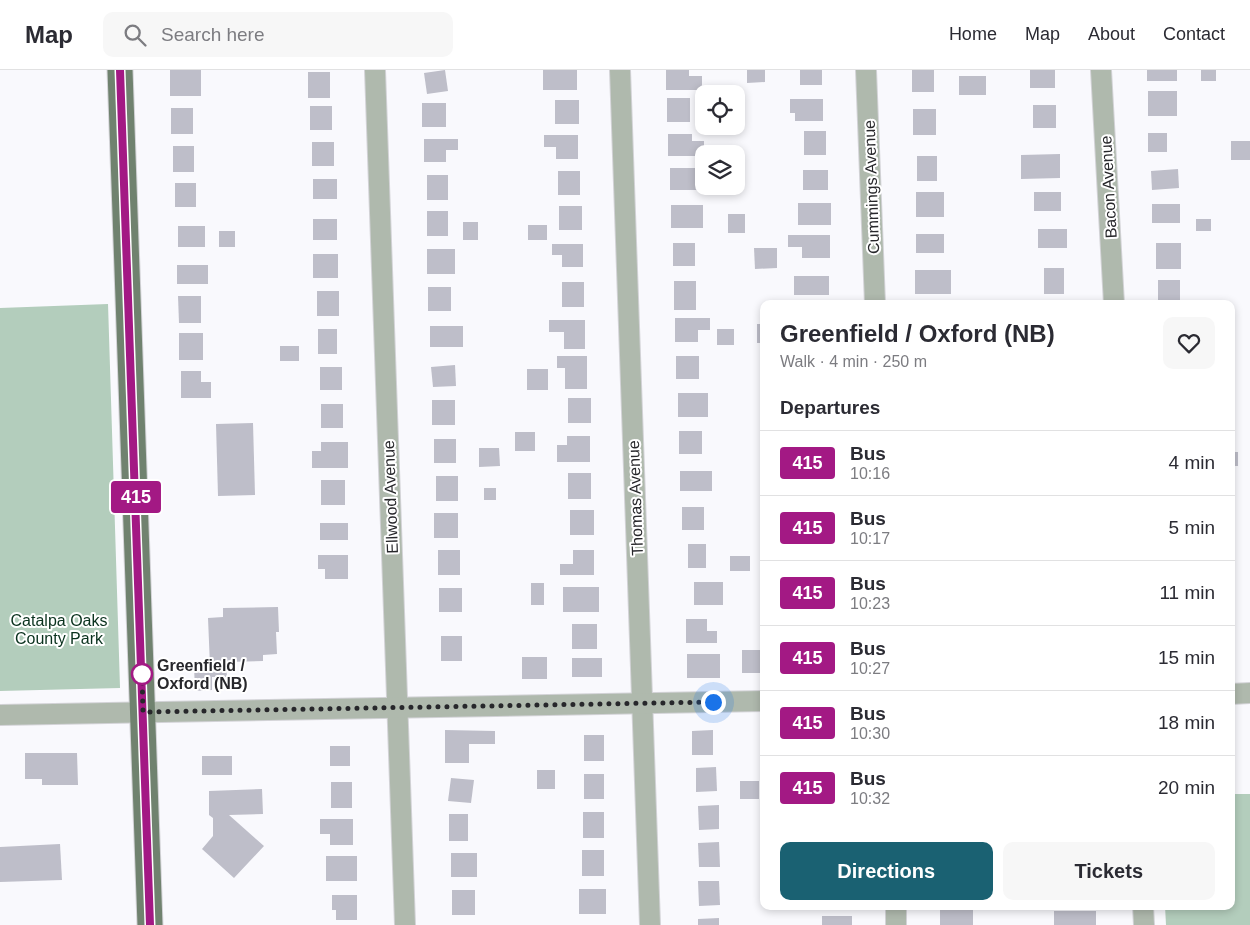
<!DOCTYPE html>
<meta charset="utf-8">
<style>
:root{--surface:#fff;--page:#f7f7f7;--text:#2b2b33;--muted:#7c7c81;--line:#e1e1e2;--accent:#1a6172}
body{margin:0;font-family:Helvetica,sans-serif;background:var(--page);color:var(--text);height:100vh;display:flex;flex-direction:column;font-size:19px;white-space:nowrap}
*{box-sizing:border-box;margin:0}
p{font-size:16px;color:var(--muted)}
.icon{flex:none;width:28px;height:28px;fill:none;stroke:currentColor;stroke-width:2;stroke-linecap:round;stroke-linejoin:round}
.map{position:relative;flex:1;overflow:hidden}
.details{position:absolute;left:760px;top:230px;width:475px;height:610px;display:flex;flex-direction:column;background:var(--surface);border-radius:10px;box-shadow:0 2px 8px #0003}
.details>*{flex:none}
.badge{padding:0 10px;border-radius:4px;font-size:18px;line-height:32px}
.fabs{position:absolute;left:695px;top:15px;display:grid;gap:10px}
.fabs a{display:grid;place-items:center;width:50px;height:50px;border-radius:10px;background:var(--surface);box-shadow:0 2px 8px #0003;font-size:25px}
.you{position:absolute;width:25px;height:25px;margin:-12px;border:4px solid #fff;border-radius:50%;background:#1a73e8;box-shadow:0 0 0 8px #1a73e833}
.map>.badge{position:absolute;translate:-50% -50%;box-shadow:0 0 0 2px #fff}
h2{padding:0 20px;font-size:19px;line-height:45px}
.round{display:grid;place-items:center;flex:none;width:52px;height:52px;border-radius:10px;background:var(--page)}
.summary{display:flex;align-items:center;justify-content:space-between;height:85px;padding:0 20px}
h1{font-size:24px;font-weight:600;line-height:38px}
.button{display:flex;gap:10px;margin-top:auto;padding:10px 20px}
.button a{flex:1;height:58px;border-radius:10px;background:var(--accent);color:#fff;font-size:20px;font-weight:600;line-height:58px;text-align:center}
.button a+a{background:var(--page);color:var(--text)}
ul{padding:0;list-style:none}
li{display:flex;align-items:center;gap:15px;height:65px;padding:0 20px;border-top:1px solid var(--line)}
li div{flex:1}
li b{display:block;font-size:19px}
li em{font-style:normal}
li .badge{min-width:55px;font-weight:700;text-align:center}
header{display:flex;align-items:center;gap:30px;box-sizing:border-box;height:70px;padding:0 25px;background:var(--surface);border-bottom:1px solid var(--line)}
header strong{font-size:24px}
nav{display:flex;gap:28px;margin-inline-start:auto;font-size:18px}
.search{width:350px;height:45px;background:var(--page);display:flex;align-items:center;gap:12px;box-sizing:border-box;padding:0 18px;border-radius:10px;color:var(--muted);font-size:19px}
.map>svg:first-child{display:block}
.green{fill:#b3cdbc}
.building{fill:#bebec9}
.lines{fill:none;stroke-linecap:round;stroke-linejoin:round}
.minor-casing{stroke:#d3d3d7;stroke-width:22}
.major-casing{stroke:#d3d3d7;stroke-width:27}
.minor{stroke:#afb9ad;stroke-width:20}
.major{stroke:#70826f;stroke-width:25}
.line-casing{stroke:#fff;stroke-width:11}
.line{stroke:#a31984;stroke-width:8}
.walk{stroke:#27272b;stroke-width:5;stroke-dasharray:0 9}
.stop-dot{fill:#fff;stroke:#a31984;stroke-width:2.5}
.labels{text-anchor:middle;stroke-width:4;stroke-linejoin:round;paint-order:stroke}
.street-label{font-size:16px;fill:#27272b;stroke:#fff}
.park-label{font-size:16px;fill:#09311d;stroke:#fff}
.stop-label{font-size:16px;font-weight:bold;fill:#27272b;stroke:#fff;text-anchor:start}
</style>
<header>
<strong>Map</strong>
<div class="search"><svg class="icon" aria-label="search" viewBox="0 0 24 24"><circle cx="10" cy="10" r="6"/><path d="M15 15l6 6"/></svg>Search here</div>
<nav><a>Home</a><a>Map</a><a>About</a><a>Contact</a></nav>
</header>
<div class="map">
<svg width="1250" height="855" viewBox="0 0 1250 855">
<rect width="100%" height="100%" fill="#f9f9fd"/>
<g class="green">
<path d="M108 234 120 618 0 621V238Z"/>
<path d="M1231 724H1250V855H1166L1165 836H1231Z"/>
</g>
<g class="building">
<rect x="170" y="0" width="31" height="26"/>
<path d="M445 0 448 21 427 24 424 3Z"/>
<rect x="543" y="0" width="34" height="20"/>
<path d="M666 0H689V6H702V20H666Z"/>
<path d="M747 0H765V12L747 13Z"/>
<rect x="800" y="0" width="22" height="15"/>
<rect x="912" y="0" width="22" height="22"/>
<rect x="1030" y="0" width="25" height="18"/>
<rect x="1147" y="0" width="30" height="11"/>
<rect x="1201" y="0" width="15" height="11"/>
<rect x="308" y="2" width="22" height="26"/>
<rect x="959" y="6" width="27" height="19"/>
<rect x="1148" y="21" width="29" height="25"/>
<rect x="667" y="28" width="23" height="24"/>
<path d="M790 29H823V51H795V43H790Z"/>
<rect x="555" y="30" width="24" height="24"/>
<rect x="422" y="33" width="24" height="24"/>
<rect x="1033" y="35" width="23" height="23"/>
<rect x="310" y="36" width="22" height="24"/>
<rect x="171" y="38" width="22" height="26"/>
<rect x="913" y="39" width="23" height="26"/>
<rect x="804" y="61" width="22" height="24"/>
<rect x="1148" y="63" width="19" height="19"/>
<path d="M668 64H692V71H704V86H668Z"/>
<path d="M544 65H578V89H556V77H544Z"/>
<path d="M424 69H458V80H446V92H424Z"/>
<rect x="1231" y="71" width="19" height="19"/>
<rect x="312" y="72" width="22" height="24"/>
<rect x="173" y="76" width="21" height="26"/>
<path d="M1060 84V108L1021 109V85Z"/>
<rect x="917" y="86" width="20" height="25"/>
<rect x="670" y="98" width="32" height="22"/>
<path d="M1178 99 1179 118 1152 120 1151 101Z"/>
<rect x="803" y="100" width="25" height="20"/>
<rect x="558" y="101" width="22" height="24"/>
<rect x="427" y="105" width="21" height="25"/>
<rect x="313" y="109" width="24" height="20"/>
<rect x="175" y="113" width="21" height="24"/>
<rect x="916" y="122" width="28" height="25"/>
<rect x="1034" y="122" width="27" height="19"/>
<rect x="798" y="133" width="33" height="22"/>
<rect x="1152" y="134" width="28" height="19"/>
<rect x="671" y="135" width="32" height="23"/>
<rect x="559" y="136" width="23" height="24"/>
<rect x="427" y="141" width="21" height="25"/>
<rect x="728" y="144" width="17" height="19"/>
<rect x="313" y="149" width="24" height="21"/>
<rect x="1196" y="149" width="15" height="12"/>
<rect x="463" y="152" width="15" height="18"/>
<rect x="528" y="155" width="19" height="15"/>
<rect x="178" y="156" width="27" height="21"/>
<rect x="1038" y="159" width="29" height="19"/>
<rect x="219" y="161" width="16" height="16"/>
<rect x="916" y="164" width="28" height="19"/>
<path d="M788 165H830V188H802V177H788Z"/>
<rect x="673" y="173" width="22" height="23"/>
<rect x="1156" y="173" width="25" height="26"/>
<path d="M552 174H583V197H562V185H552Z"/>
<path d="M754 178H777V198L755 199Z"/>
<rect x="427" y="179" width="28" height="25"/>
<rect x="313" y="184" width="25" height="24"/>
<rect x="177" y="195" width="31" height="19"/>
<rect x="1044" y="198" width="20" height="26"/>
<rect x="915" y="200" width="36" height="24"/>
<rect x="794" y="206" width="35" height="19"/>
<rect x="1158" y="210" width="22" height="24"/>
<rect x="674" y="211" width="22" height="29"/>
<rect x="562" y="212" width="22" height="25"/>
<rect x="428" y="217" width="23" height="24"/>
<rect x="317" y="221" width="22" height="25"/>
<path d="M178 226H201V253H179Z"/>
<path d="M675 248H710V260H698V272H675Z"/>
<path d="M549 250H585V279H564V262H549Z"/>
<rect x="757" y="254" width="7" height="19"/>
<rect x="430" y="256" width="33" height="21"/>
<rect x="318" y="259" width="19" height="25"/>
<rect x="717" y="259" width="17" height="16"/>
<rect x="179" y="263" width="24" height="27"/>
<rect x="280" y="276" width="19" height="15"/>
<rect x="1231" y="283" width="2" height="19"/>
<path d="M557 286H587V319H565V298H557Z"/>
<rect x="676" y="286" width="23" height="23"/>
<path d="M455 295 456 316 433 317 431 297Z"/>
<rect x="320" y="297" width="22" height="23"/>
<rect x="527" y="299" width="21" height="21"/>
<path d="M181 301H201V312H211V328H181Z"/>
<rect x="678" y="323" width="30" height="24"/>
<rect x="568" y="328" width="23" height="25"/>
<rect x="432" y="330" width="23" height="25"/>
<rect x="321" y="334" width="22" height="24"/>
<path d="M253 353 255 425 218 426 216 354Z"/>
<rect x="679" y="361" width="23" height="23"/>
<rect x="515" y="362" width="20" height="19"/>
<path d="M567 366H590V392H557V375H567Z"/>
<rect x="434" y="369" width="22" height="24"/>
<path d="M321 372H348V398H312V381H321Z"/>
<path d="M479 378H499L500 396 479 397Z"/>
<rect x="1231" y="382" width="7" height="14"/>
<rect x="680" y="401" width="32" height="20"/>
<rect x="568" y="403" width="23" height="26"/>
<rect x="436" y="406" width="22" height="25"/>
<rect x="321" y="410" width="24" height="25"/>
<rect x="484" y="418" width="12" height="12"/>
<rect x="682" y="437" width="22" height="23"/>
<rect x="570" y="440" width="24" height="25"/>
<rect x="434" y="443" width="24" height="25"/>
<rect x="320" y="453" width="28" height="17"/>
<rect x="688" y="474" width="18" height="24"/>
<rect x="438" y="480" width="22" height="25"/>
<path d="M573 480H594V505H560V494H573Z"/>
<path d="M318 485H348V509H325V499H318Z"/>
<rect x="730" y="486" width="20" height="15"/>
<rect x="694" y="512" width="29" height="23"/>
<rect x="531" y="513" width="13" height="22"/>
<rect x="563" y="517" width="36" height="25"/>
<rect x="439" y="518" width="23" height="24"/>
<path d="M278 537 279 562H276L277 584 263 585V591L226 592 227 607H212V620L195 621 194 596H210L208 548 223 547V538Z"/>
<path d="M686 549H707V561H717V573H686Z"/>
<rect x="572" y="554" width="25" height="25"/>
<rect x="441" y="566" width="21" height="25"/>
<rect x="742" y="580" width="19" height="23"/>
<rect x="687" y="584" width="33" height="24"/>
<rect x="522" y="587" width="25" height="22"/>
<rect x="572" y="588" width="30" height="19"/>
<path d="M445 660 495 661V674H469V693H445Z"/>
<path d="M713 660V685H692V661Z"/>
<rect x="584" y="665" width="20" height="26"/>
<rect x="330" y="676" width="20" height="20"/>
<path d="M25 683H77L78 715H42V709H25Z"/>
<rect x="202" y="686" width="30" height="19"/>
<path d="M716 697 717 721 696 722V698Z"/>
<rect x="537" y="700" width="18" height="19"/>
<rect x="584" y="704" width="20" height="25"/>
<path d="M451 708 474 710 471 733 448 731Z"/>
<rect x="740" y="711" width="19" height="18"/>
<rect x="331" y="712" width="21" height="26"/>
<path d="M262 719 263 744 229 745 264 776 234 808 202 779 213 766V748L209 745V721Z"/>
<path d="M719 735V759L699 760 698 736Z"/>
<rect x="583" y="742" width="21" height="26"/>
<rect x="449" y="744" width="19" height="27"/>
<path d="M320 749H353V775H330V764H320Z"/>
<path d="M719 772 720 797H699L698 773Z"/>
<path d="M60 774 62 810 0 812V777Z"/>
<rect x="582" y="780" width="22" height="26"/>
<rect x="451" y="783" width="26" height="24"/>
<rect x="326" y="786" width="31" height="25"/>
<path d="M698 811H719L720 835 699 836Z"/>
<rect x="579" y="819" width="27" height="25"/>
<rect x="452" y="820" width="23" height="25"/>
<path d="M332 825H357V850H336V840H332Z"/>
<rect x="940" y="839" width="33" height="16"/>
<rect x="1054" y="841" width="42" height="14"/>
<rect x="822" y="846" width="30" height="9"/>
<path d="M719 848V855H698V849Z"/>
</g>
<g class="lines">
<defs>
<g id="minor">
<path d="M375 0 405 855"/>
<path d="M620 0 650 855"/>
<path d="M866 0 875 234"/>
<path d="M1101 0 1114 234"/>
<path d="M1231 624 1250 623"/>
<path d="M0 645 764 631"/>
<path d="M896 836V855"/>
<path d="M1143 836 1144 855"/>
</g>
<path id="major" d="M120 0 150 855"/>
</defs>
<use href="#minor" class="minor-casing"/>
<use href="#major" class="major-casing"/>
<use href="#minor" class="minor"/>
<use href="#major" class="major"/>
</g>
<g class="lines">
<defs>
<path id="line" d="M120 0 150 855"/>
</defs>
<use href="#line" class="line-casing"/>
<use href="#line" class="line"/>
<path class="walk" d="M142 604 143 642 713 632"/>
</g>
<circle class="stop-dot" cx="142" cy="604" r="10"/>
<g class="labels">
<g class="street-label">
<text transform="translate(871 117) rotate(-92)" y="6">Cummings Avenue</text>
<text transform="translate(1108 117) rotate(-93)" y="6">Bacon Avenue</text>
<text transform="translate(390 427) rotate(-92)" y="6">Ellwood Avenue</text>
<text transform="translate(635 428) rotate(-92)" y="6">Thomas Avenue</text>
</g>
<g class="park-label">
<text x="59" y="556">Catalpa Oaks<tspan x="59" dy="18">County Park</tspan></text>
</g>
<g class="stop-label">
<text x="157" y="601">Greenfield /<tspan x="157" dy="18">Oxford (NB)</tspan></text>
</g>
</g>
</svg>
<div class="fabs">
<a><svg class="icon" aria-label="locate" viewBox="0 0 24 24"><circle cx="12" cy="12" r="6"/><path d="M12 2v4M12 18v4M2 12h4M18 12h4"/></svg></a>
<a><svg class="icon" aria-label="layers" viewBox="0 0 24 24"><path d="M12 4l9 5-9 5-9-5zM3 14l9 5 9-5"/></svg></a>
</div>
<div class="you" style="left:713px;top:632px"></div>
<b class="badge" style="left:136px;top:427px;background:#a31984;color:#fff">415</b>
<section class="details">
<div class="summary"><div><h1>Greenfield / Oxford (NB)</h1><p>Walk · 4 min · 250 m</p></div><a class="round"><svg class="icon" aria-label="heart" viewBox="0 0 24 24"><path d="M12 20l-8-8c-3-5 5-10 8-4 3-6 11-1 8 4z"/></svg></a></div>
<h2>Departures</h2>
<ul>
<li><span class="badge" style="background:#a31984;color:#fff">415</span><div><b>Bus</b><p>10:16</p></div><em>4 min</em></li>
<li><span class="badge" style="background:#a31984;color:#fff">415</span><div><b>Bus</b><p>10:17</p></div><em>5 min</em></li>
<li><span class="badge" style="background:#a31984;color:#fff">415</span><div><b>Bus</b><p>10:23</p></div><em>11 min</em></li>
<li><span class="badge" style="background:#a31984;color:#fff">415</span><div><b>Bus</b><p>10:27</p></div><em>15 min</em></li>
<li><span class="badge" style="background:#a31984;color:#fff">415</span><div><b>Bus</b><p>10:30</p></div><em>18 min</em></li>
<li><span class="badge" style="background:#a31984;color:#fff">415</span><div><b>Bus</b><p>10:32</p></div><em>20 min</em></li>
</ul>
<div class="button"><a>Directions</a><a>Tickets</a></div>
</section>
</div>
